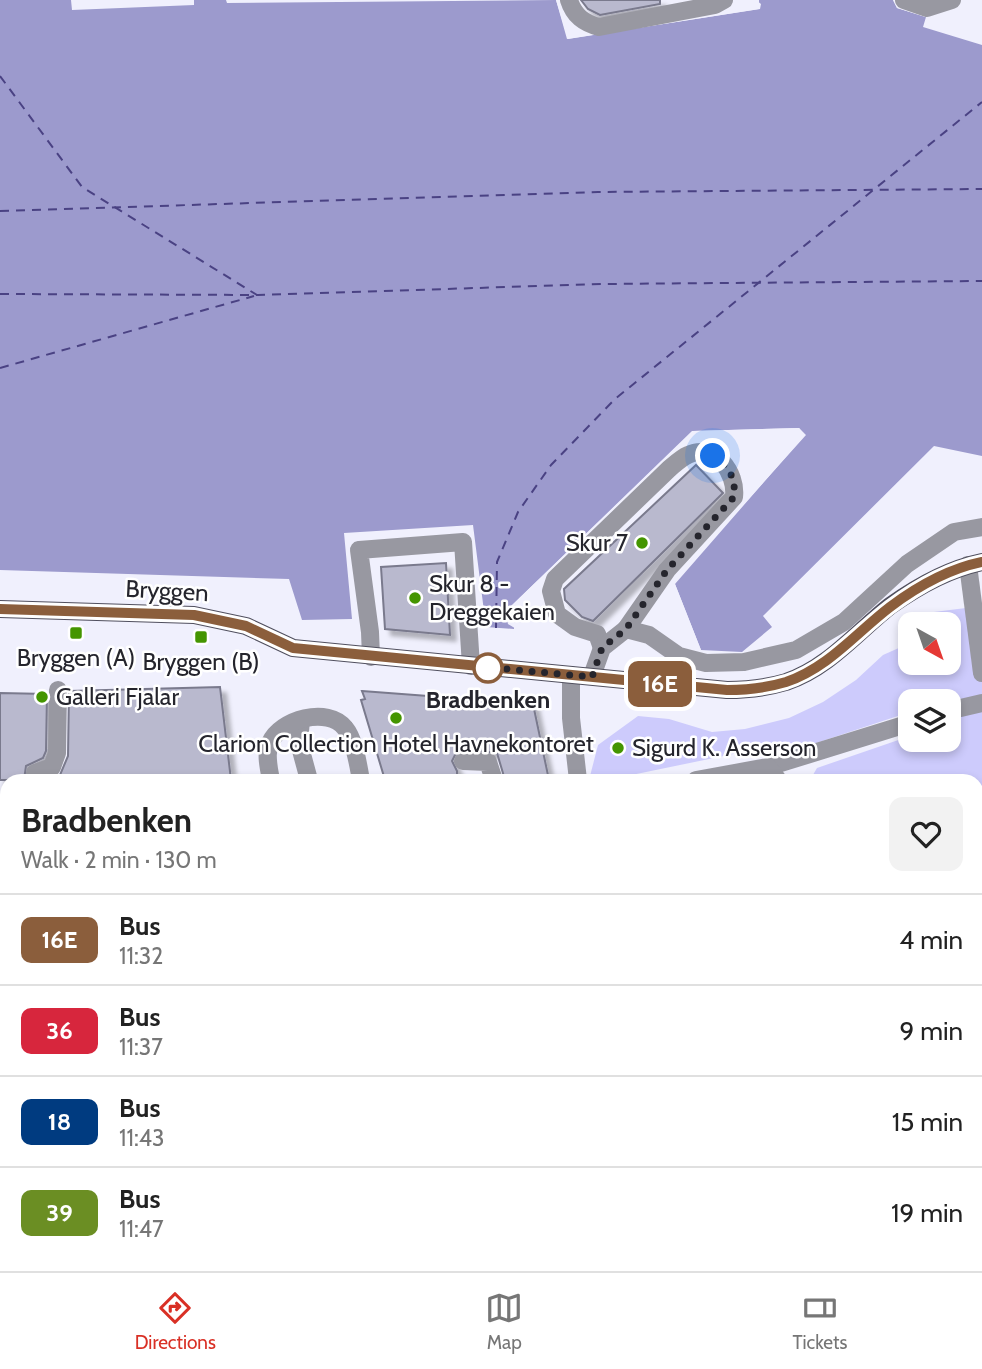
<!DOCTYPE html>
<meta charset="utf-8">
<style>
:root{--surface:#fff;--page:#f2f2f2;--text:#222;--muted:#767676;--line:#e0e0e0;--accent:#d93025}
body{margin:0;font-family:Cabin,sans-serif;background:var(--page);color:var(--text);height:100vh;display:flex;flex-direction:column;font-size:26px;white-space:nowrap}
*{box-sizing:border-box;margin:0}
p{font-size:23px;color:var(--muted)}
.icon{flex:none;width:38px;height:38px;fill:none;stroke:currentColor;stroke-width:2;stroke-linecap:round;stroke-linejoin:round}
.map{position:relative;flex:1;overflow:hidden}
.side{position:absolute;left:0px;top:774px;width:984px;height:499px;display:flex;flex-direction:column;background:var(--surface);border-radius:21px 21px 0 0;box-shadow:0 4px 10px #0003}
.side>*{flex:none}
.badge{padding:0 14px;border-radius:10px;font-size:24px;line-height:46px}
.needle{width:46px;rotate:140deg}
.controls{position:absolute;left:898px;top:612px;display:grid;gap:14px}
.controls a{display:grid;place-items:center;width:63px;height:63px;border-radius:14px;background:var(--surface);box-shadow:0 4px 10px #0003;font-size:35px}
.you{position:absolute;width:35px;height:35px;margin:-18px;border:5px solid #fff;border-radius:50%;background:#1a73e8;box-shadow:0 0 0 10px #1a73e833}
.map>.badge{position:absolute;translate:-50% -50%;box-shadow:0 0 0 4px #fff}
.round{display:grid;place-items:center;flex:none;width:74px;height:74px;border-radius:14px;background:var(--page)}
.overview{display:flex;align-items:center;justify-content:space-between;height:119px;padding:0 21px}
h1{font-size:33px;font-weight:700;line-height:52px}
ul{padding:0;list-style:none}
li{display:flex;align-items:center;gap:21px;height:91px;padding:0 21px;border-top:2px solid var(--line)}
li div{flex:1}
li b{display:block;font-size:26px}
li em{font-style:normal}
li .badge{min-width:77px;font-weight:700;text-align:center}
.menu{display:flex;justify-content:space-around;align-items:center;height:98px;border-top:2px solid var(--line);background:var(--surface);font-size:19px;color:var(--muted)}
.menu a{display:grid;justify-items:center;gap:4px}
.menu .active{color:var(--accent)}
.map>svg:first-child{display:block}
.green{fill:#cdcbfc}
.water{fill:#9c9acd}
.pier{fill:#f0f0fd}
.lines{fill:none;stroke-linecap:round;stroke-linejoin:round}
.ferry{stroke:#4a4283;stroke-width:2;stroke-dasharray:9 7;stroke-linecap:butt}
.building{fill:#b9b9ce;stroke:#7a7a8d;stroke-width:2;filter:url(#shadow)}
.minor{stroke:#9898a1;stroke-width:18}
.major{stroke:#504f5e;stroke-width:18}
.line-casing{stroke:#fff;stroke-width:16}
.line{stroke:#8b5e3c;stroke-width:10}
.walk{stroke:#25252d;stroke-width:7;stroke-dasharray:0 12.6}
.poi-dot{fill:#449500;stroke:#fff;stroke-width:2.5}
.stop-dot{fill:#fff;stroke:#8b5e3c;stroke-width:3.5}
.labels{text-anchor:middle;stroke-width:5;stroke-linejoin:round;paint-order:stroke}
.poi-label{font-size:24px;fill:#25252d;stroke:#fff;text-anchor:start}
.street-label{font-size:24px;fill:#25252d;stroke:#fff}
.stop-label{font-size:24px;font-weight:bold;fill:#25252d;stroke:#fff}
</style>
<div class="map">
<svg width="982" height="1271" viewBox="0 0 982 1271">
<defs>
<filter id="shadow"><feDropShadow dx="6" dy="6" stdDeviation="2" flood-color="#0004"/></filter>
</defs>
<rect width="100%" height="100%" fill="#f0f0fd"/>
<g class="green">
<path d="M982 606V1099L976 1082V780H810L817 768 910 736V740H948V702H910V712L801 748 743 752 617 778V780H589L598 745 638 716 669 719 712 732 745 729 789 718 823 702 856 680 883 655 901 647 898 634 910 626V663H948V625H913L934 612Z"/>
<path d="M0 979H7V1082L0 1081Z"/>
</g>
<path class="water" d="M0 0H71L72 10 194 5V0H226L227 3 556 0 568 39 759 9V0H893L897 8 982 35V456L934 446 763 616 772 627 742 652 701 650 675 584 805 435 799 428 692 431 506 611 508 624 514 625V629L486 627 473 525 344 533 352 619 302 620 289 579 0 570Z"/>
<g class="pier">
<path d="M556 0H560L570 35 757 6 756 0 761 4 760 9 567 39Z"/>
<path d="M893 0 982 31V45L923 27 926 17 897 8Z"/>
<path d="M799 428 806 435 676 580 675 584 701 650 697 649 672 585 673 578 801 435 797 432 694 434 509 612 511 621 517 623 518 630 508 624 506 611 693 431Z"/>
</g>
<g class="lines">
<g class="ferry">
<path d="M0 76 82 187 257 295"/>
<path d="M0 211 598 192 982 189"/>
<path d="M0 294 258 295 601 284 982 281"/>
<path d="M0 368 254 296"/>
<path d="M496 628 497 562 518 512 551 465 615 399 982 102"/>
</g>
</g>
<g class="building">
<path d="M581 0H660V4L600 15 588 9Z"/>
<path d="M696 465 723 493 593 621 582 617 565 600 564 589Z"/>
<path d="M446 563 450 635 385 629 381 567Z"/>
<path d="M220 687 231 780H48L60 775 68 756 69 691Z"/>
<path d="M362 691 533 704 549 780H505L497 753 458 749 452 761 457 771V780H385L361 700 365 699Z"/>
<path d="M0 693 47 694 46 751 43 758 26 766 24 780H0Z"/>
</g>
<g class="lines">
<g class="minor">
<path d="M569 0C574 16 584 23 599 27L715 5 724 0"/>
<path d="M904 0 927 8 952 0"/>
<path d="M968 565 982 673"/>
<path d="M602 648 597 634 575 627 557 614 551 591 555 579 669 469C675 464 681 458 688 455 715 442 737 473 734 497L667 570 626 629"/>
<path d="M371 657 370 632 359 550 463 542 471 666"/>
<path d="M571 675V718L578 780"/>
<path d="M592 676 602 648 626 629 649 635 679 656 706 663 744 662 796 650 844 622 907 564 954 532 982 527"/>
<path d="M952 710 982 703"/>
<path d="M301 720 299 743 309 780"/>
<path d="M463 761 488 762 494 780"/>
<path d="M768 767 910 723"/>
<path d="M35 780V773L52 767 57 753 58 690"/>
<path d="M271 780C269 769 265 754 270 743 280 719 328 706 345 728 355 740 358 765 361 780"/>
<path d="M696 780 768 767 778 780"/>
<path d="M976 980 982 982"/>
<path d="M976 1066H982"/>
<path d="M976 1246 982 1244"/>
<path d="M451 1265 466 1271"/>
<path d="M718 1265 720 1271"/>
<path d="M863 1265 867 1271"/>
<path d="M38 1271 39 1265"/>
<path d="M327 1271 332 1265"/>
<path d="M913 1271 927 1265"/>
</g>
<g class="major">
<path d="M0 609 194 615 246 626 293 648 727 690C747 690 766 688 786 682 828 668 856 633 890 606 918 586 948 569 982 562"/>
<path d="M0 1103 7 1105"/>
<path d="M307 1265 311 1271"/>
</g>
</g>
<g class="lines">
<defs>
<path id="line" d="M0 609 194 615 246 626 293 648 727 690C747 690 766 688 786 682 828 668 856 633 890 607 918 586 948 569 982 562"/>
</defs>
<use href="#line" class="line-casing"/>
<use href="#line" class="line"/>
<path class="walk" d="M488 668 485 667 592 677 602 648 626 629 667 570 734 497C736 478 729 466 713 456"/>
</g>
<g class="poi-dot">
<circle cx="642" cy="543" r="7"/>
<circle cx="415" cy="598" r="7"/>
<rect x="69" y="626" width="14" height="14" rx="3.5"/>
<rect x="194" y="630" width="14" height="14" rx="3.5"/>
<circle cx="42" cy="697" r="7"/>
<circle cx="396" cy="718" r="7"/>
<circle cx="618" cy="748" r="7"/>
</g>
<circle class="stop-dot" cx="488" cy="668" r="14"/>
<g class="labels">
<g class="poi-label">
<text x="628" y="551" text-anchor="end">Skur 7</text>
<text x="429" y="592">Skur 8 -<tspan x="429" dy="28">Dreggekaien</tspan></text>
<text x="76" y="666" text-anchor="middle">Bryggen (A)</text>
<text x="201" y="670" text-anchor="middle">Bryggen (B)</text>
<text x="56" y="705">Galleri Fjalar</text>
<text x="396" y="752" text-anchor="middle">Clarion Collection Hotel Havnekontoret</text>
<text x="632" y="756">Sigurd K. Asserson</text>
</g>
<g class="street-label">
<text transform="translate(167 591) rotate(3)" y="8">Bryggen</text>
</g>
<g class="stop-label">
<text x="488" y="708">Bradbenken</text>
</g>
</g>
</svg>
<div class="controls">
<a><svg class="needle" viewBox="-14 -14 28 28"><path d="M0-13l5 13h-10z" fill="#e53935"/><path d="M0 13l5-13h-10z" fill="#767676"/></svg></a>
<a><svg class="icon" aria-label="layers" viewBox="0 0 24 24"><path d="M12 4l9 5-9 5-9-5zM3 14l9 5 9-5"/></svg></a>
</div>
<div class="you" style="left:713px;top:456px"></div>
<b class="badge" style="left:660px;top:684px;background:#8b5e3c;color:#fff">16E</b>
<section class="side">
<div class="overview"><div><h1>Bradbenken</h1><p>Walk · 2 min · 130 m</p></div><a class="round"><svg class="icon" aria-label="heart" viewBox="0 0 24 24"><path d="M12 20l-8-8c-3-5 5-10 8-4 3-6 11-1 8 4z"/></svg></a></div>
<ul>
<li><span class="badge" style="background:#8b5e3c;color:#fff">16E</span><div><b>Bus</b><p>11:32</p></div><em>4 min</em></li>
<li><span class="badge" style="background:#d7263d;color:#fff">36</span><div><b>Bus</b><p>11:37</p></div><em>9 min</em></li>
<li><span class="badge" style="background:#003b80;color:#fff">18</span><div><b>Bus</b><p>11:43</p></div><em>15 min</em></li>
<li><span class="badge" style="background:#6b8e23;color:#fff">39</span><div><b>Bus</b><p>11:47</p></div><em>19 min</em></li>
</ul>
</section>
</div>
<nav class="menu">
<a class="active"><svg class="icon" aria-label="directions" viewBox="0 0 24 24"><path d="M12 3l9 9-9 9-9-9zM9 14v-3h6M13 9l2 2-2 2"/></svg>Directions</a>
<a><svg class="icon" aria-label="map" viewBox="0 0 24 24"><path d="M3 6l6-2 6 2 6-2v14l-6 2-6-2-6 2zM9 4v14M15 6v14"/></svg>Map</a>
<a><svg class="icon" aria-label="tickets" viewBox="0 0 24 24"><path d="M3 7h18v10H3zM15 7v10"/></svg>Tickets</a>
</nav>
